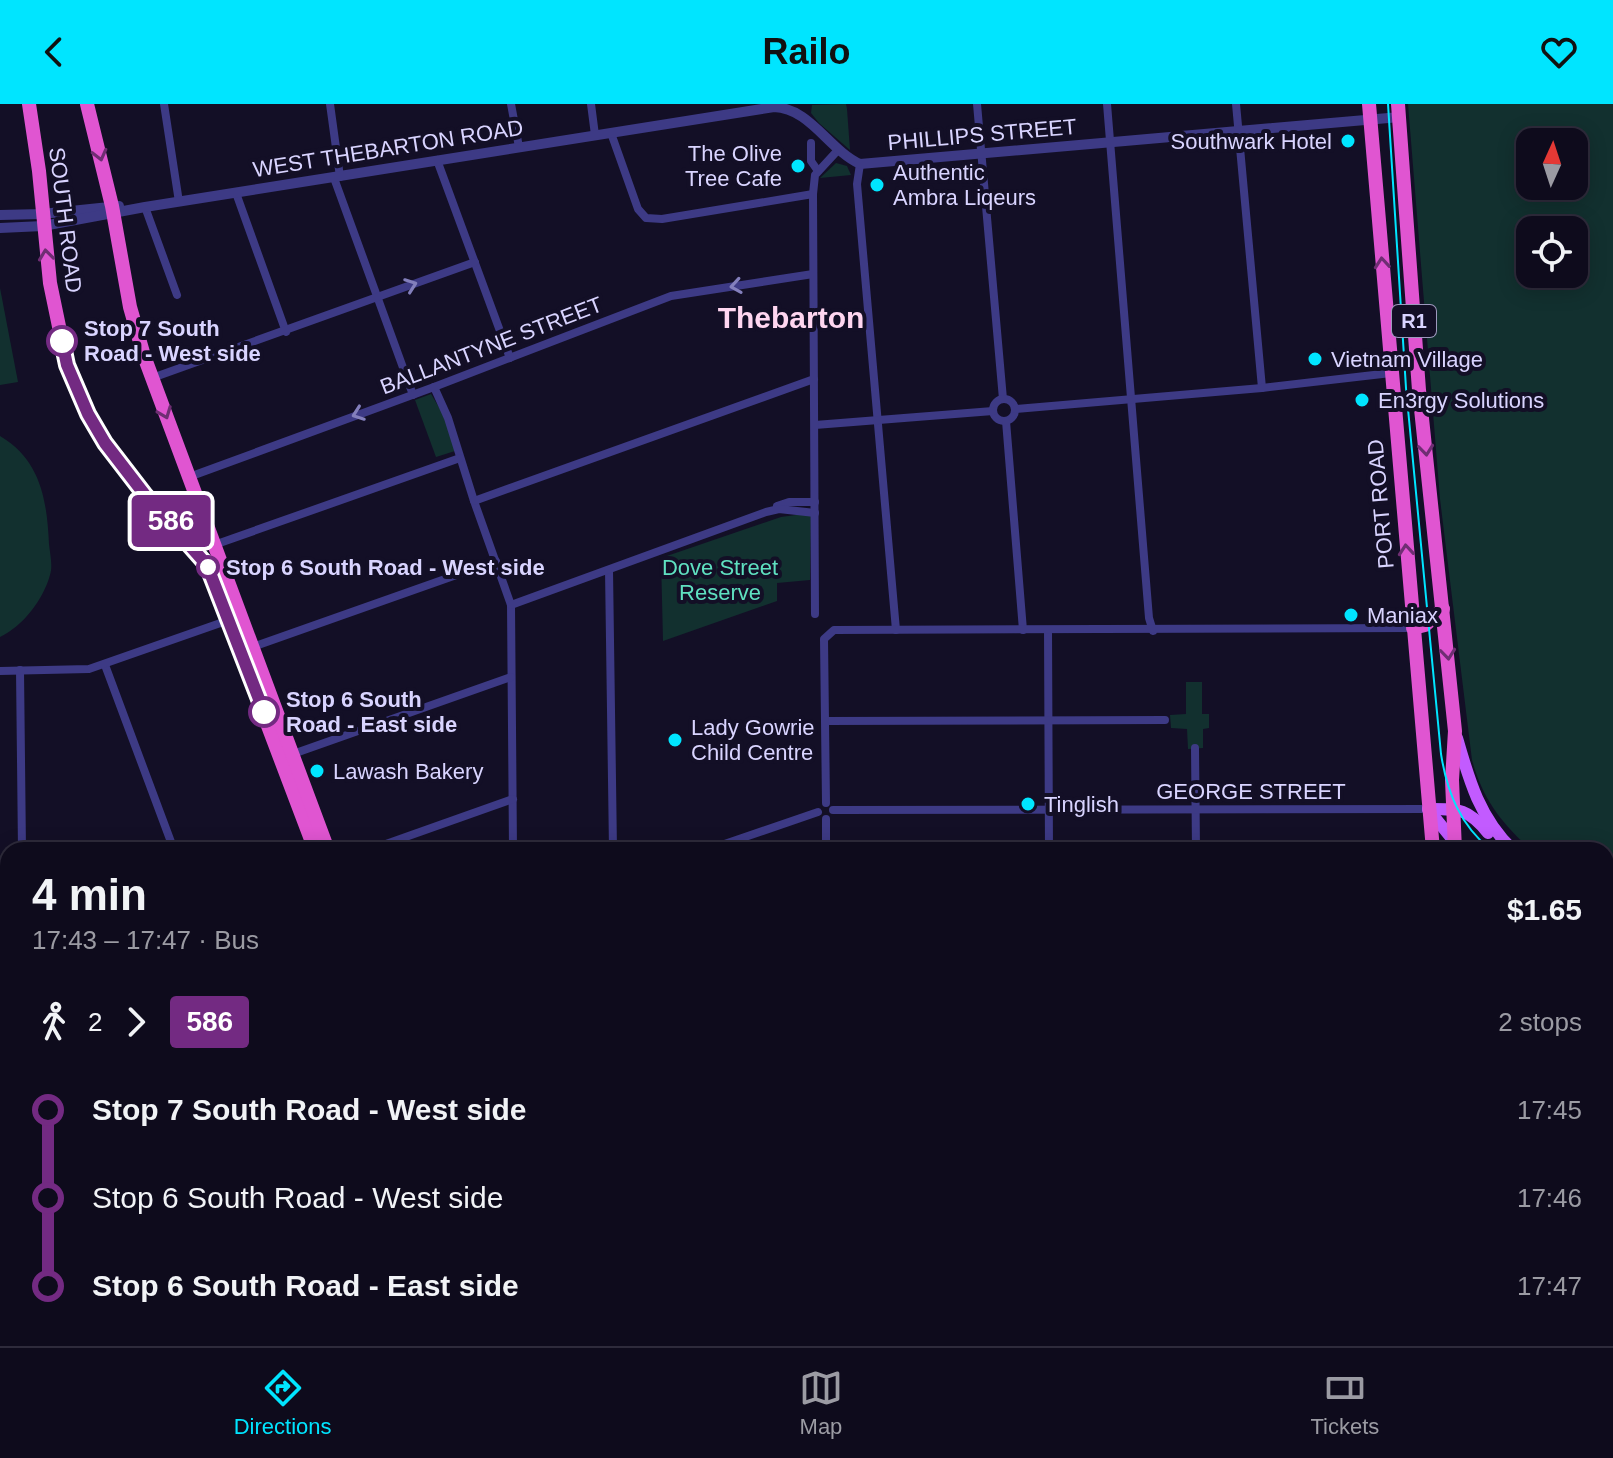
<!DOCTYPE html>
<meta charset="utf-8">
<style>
:root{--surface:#0e0b1c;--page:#1c1929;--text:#f1f3f6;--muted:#9b9ba3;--line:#2e2b3b;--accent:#00e5ff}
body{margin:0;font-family:Arial,sans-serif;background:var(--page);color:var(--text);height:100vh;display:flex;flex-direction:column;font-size:30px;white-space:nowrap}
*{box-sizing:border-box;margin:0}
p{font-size:26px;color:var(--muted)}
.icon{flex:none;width:44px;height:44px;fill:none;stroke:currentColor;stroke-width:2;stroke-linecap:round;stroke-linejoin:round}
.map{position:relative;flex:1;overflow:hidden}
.sheet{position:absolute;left:0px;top:738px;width:1614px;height:504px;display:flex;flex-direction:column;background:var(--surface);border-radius:24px 24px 0 0;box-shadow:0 4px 20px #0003,0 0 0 2px var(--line)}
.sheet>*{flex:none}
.badge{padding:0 16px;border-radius:6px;font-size:28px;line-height:52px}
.needle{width:52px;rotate:3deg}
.controls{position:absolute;left:1516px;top:24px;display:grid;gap:16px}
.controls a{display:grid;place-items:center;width:72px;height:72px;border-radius:16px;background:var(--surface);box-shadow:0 4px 20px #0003,0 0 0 2px var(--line);font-size:40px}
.map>.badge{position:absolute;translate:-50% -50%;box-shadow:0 0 0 4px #fff}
.legs{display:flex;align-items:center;gap:12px;height:88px;padding:0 32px;font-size:26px}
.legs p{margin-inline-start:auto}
.overview{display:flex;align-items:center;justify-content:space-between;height:136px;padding:0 32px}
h1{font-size:44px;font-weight:600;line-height:60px}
ul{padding:0 32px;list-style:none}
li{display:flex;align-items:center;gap:28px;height:88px;font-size:30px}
li i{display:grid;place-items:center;width:12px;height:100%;margin:0 10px;background:currentColor}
li i::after{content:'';width:20px;height:20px;margin:-10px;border:6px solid;border-radius:50%;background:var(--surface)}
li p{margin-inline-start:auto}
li:first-child i{background:linear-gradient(#0000 50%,currentColor 0)}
li:last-child i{background:linear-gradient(currentColor 50%,#0000 0)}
header{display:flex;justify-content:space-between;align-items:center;height:104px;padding:0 32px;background:var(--accent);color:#111;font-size:36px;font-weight:600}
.tab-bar{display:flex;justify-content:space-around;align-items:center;height:112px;border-top:2px solid var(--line);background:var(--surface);font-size:22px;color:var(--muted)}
.tab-bar a{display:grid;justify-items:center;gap:4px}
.tab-bar .on{color:var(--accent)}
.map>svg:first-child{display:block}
.green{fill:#12302f;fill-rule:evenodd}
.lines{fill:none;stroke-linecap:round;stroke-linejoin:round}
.minor{stroke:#3d3a85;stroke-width:8}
.tertiary{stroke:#3d3a85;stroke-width:10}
.primary{stroke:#c25bff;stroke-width:12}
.trunk{stroke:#e055d1;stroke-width:14}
.tram{stroke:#00e5ff;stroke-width:2}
.rail-casing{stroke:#00e5ff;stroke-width:5}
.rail{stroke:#130f26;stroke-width:2;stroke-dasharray:6;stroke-linecap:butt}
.oneway{stroke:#6f2e73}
.oneway2{stroke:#837fbc}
.line-1-casing{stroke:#fff;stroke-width:18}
.line-1{stroke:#732a82;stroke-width:12}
.poi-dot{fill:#00e5ff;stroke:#130f26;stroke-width:3}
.stop-1-dot{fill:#fff;stroke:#732a82;stroke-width:4}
.labels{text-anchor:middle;stroke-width:8;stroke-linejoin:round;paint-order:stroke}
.shield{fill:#130f26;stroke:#9e99be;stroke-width:2}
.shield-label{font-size:20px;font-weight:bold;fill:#d9d4ff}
.street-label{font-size:22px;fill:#d9d4ff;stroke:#130f26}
.poi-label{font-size:22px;fill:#d9d4ff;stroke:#130f26;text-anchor:start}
.stop-label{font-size:22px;font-weight:bold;fill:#d9d4ff;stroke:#130f26;text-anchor:start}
.park-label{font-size:22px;fill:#5fe0c0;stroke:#130f26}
.district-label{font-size:30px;font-weight:bold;fill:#ffd6f0;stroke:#130f26}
</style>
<header><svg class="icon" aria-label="back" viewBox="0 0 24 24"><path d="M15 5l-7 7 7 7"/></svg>Railo<svg class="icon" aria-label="heart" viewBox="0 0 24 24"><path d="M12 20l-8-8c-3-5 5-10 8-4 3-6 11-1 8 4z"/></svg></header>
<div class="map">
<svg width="1613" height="1242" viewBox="0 0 1613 1242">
<rect width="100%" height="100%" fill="#130f26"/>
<g class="green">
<path d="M846 0 847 5 850 46 819 19 811 9 812 1Z"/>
<path d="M1408 0H1613V767L1610 769 1613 771V797L1606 792V746H1531C1501 718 1483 696 1472 656L1440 395ZM1530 38H1574V82H1530ZM1530 126H1574V170H1530Z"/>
<path d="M836 59 847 62 851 71 820 74Z"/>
<path d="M0 184 18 278 0 281Z"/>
<path d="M431 290 446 315 455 347 436 353 415 296Z"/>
<path d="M0 332C41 356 47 397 49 440 50 450 53 462 50 471 43 496 23 522 0 533Z"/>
<path d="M811 409 810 476 777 479V497L663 537 661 454 781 413Z"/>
<path d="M1186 578H1202V610H1209V624L1203 625V644L1188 645 1187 625 1171 624 1170 611 1186 610Z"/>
<path d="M1606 846 1613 850V1242H1508V1234H1606Z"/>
<path d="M1372 1237 1373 1242H1312V1238Z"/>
</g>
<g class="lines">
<g class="minor">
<path d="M164 0 179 98"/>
<path d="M330 0 340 73"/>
<path d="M511 0 519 43"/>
<path d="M591 0 595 31"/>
<path d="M977 0 1003 295"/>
<path d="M1107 0 1149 514 1153 527"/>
<path d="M1236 0 1262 284"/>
<path d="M611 29 638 105 646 114 662 115 813 90"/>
<path d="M811 39V57L818 67"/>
<path d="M437 56 510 254"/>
<path d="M860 60 857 80 896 526"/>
<path d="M334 74 413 291"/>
<path d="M236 89 286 228"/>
<path d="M145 103 177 191"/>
<path d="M152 274 475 158"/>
<path d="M434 283 448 314 474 397 511 501 513 746"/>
<circle cx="1004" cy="306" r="11"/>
<path d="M1015 305 1262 284 1391 269"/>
<path d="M1006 317 1023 526"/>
<path d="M815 321 993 307"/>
<path d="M189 373 434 283 671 192 813 170"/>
<path d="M474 397 814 275"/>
<path d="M777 402 789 398H815"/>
<path d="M214 441 460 354"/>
<path d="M609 466 613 746"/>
<path d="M511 501 766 408 779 405 815 409"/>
<path d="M815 510 813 90 815 71 838 46"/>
<path d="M1048 526 1049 746"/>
<path d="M250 544 496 457"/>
<path d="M105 561 174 746"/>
<path d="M20 566 22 746"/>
<path d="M0 567 89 565 229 516"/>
<path d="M825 617 1165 616"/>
<path d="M1195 644 1196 746"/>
<path d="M290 651 511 573"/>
<path d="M826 699 824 535 834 526 1413 524"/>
<path d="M833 706 1428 705"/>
<path d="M369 746 513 695"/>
<path d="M707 746 818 708"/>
<path d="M826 746V715"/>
<path d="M0 820H8"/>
<path d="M0 1072H8"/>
<path d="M25 1234V1242"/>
<path d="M158 1234V1242"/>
<path d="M287 1234V1242"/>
<path d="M831 1234V1242"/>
<path d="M598 1238V1234"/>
<path d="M1072 1242 1073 1234"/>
</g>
<g class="tertiary">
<path d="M0 111 42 110 119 102"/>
<path d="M0 124 43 122 145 103 774 3C810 4 829 46 860 60L1400 13"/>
</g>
<g class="primary">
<path d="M1457 634C1469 676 1480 715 1513 746"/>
<path d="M1428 705C1458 705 1468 704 1488 729"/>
<path d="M1428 705 1457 741"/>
<path d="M1606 805 1613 809"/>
<path d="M1606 831 1613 835"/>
</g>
<g class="trunk">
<path d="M29 0 39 67 50 179 67 261 88 310 105 339 145 391 172 418 207 461 315 746"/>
<path d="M87 0 112 102 130 203 144 252 328 746"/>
<path d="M1369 0 1433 746"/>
<path d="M1398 0 1419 286 1455 627 1452 676 1455 746"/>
<path d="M1413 524 1425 521 1443 505"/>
<path d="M426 1234V1242"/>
<path d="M442 1234V1242"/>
<path d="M1475 1234 1476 1242"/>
<path d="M1487 1234 1488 1242"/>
</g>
<g class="tram">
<path d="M1388 0 1406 284 1441 650C1447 688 1460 721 1491 746"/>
<path d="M1606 820 1613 824"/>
</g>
<defs>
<g id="rail">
<path d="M1606 1170 1613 1158"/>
<path d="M1606 1208 1613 1194"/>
<path d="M1573 1242 1576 1234"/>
<path d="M1586 1242 1590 1234"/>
<path d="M1604 1242 1613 1220"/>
</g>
</defs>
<use href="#rail" class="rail-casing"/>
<use href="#rail" class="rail"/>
</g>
<defs><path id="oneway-chevron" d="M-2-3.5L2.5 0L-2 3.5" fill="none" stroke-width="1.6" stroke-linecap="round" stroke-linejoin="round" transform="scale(2)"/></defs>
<g class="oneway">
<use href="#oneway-chevron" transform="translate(100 51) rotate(76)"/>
<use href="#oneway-chevron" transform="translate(46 151) rotate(-97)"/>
<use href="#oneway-chevron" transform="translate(1382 159) rotate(-95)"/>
<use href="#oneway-chevron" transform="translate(165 309) rotate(69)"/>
<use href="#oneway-chevron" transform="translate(1426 346) rotate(84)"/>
<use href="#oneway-chevron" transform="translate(1406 446) rotate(-95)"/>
<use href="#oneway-chevron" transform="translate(1448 550) rotate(84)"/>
</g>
<g class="oneway2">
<use href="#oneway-chevron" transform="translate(411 181) rotate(-20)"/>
<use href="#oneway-chevron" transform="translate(736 182) rotate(171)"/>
<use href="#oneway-chevron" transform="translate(358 310) rotate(160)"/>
</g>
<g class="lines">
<defs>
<path id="line-1" d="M62 237 67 261 88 310 105 339 145 391 207 461 264 608"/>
</defs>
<use href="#line-1" class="line-1-casing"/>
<use href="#line-1" class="line-1"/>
</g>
<g class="poi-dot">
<circle cx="1348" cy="37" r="8"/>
<circle cx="798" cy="62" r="8"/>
<circle cx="877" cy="81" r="8"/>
<circle cx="1315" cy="255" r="8"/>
<circle cx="1362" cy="296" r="8"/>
<circle cx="1351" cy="511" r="8"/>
<circle cx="675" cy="636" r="8"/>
<circle cx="317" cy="667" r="8"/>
<circle cx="1028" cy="700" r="8"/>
</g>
<g class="stop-1-dot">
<circle cx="62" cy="237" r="14"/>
<circle cx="208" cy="463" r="10"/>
<circle cx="264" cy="608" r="14"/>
</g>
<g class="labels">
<rect class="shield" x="1392" y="201" width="44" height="32" rx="6"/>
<g class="shield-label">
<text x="1414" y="224">R1</text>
</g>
<g class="street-label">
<text transform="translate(982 30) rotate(-5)" y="8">PHILLIPS STREET</text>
<text transform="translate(388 44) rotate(-9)" y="8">WEST THEBARTON ROAD</text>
<text transform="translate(66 116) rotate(83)" y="8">SOUTH ROAD</text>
<text transform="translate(491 241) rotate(-21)" y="8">BALLANTYNE STREET</text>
<text transform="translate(1380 400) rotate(-95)" y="8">PORT ROAD</text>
<text x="1251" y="695">GEORGE STREET</text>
</g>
<g class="poi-label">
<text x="1332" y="45" text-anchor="end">Southwark Hotel</text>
<text x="782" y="57" text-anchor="end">The Olive<tspan x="782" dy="25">Tree Cafe</tspan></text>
<text x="893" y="76">Authentic<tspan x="893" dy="25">Ambra Liqeurs</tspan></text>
<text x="1331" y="263">Vietnam Village</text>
<text x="1378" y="304">En3rgy Solutions</text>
<text x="1367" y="519">Maniax</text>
<text x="691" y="631">Lady Gowrie<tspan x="691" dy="25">Child Centre</tspan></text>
<text x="333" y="675">Lawash Bakery</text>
<text x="1044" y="708">Tinglish</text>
</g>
<g class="stop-label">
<text x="84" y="232">Stop 7 South<tspan x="84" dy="25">Road - West side</tspan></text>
<text x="226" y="471">Stop 6 South Road - West side</text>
<text x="286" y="603">Stop 6 South<tspan x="286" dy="25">Road - East side</tspan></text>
</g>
<g class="park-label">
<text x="720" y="471">Dove Street<tspan x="720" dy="25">Reserve</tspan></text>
</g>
<g class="district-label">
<text x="791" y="224">Thebarton</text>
</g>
</g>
</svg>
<div class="controls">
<a><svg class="needle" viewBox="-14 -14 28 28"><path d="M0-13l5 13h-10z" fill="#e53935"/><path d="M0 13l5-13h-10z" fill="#9b9ba3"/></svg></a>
<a><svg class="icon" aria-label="locate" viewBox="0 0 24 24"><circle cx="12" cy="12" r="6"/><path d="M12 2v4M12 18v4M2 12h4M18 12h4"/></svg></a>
</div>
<b class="badge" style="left:171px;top:417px;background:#732a82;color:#fff">586</b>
<section class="sheet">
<div class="overview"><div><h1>4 min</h1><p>17:43 – 17:47 · Bus</p></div><b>$1.65</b></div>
<div class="legs"><svg class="icon" aria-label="walk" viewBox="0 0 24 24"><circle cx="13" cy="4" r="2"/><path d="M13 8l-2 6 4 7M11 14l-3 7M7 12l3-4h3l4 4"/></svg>2<svg class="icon" aria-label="forward" viewBox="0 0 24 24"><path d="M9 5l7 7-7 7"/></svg><b class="badge" style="background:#732a82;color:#fff">586</b><p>2 stops</p></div>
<ul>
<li><i style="color:#732a82"></i><b>Stop 7 South Road - West side</b><p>17:45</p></li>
<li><i style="color:#732a82"></i><span>Stop 6 South Road - West side</span><p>17:46</p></li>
<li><i style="color:#732a82"></i><b>Stop 6 South Road - East side</b><p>17:47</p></li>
</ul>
</section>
</div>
<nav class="tab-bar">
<a class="on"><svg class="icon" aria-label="directions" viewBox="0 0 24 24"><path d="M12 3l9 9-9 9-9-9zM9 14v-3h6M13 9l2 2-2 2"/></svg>Directions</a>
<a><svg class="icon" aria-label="map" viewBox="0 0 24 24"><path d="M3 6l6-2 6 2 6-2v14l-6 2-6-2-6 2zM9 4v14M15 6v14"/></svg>Map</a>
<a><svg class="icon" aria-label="tickets" viewBox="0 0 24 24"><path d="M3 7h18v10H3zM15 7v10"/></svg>Tickets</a>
</nav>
